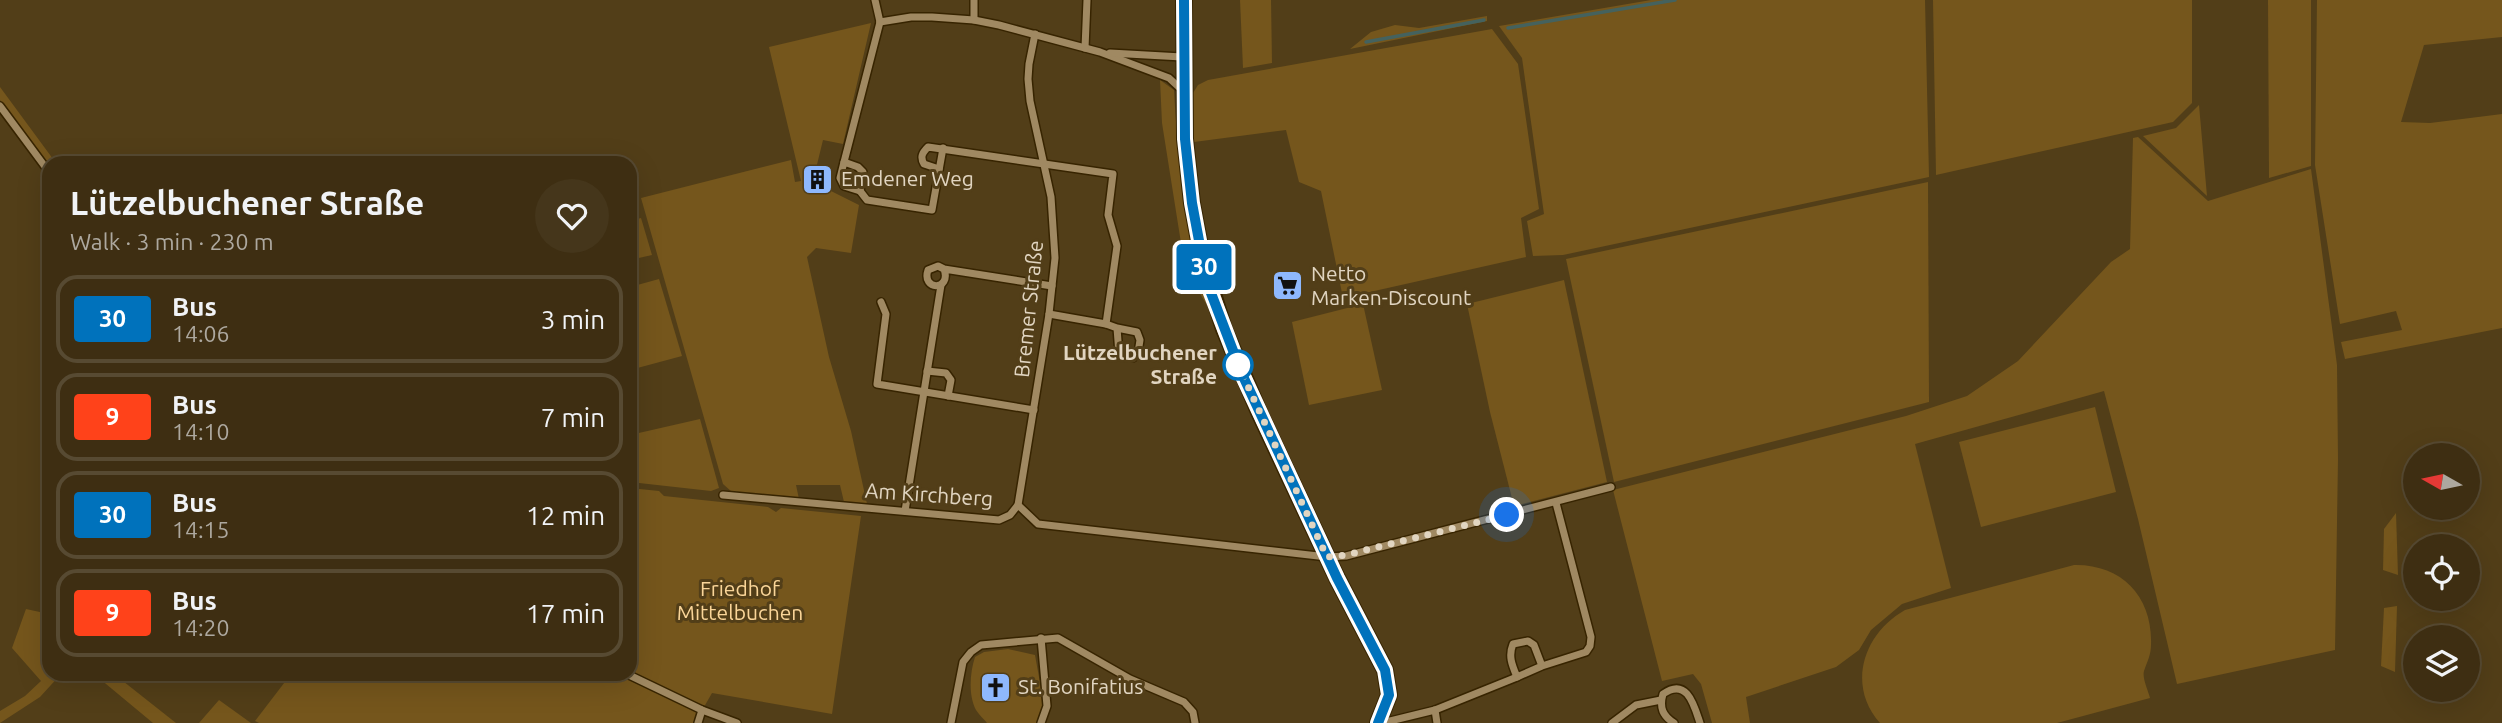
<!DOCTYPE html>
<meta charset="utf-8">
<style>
:root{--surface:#3e2e12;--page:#45361b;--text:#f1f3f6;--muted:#ada89f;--line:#574a32}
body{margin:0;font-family:Ubuntu,sans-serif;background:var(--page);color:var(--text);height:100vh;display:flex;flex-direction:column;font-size:26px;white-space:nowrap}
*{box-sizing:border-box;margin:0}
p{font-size:23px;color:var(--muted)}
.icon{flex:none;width:38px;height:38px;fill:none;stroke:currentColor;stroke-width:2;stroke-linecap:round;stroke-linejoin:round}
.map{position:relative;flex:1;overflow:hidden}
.panel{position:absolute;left:42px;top:156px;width:595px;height:525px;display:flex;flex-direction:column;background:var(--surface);border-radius:21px;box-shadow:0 7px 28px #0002,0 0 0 2px var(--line)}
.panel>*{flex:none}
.badge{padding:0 14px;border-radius:5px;font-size:24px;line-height:46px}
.needle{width:46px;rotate:279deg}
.tools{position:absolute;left:2403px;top:443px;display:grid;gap:14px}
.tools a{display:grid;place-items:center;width:77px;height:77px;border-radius:50%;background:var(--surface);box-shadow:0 7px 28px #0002,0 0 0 2px var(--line);font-size:35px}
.you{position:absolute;width:35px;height:35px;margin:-18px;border:5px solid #fff;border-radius:50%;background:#1a73e8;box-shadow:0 0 0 10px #1a73e833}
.map>.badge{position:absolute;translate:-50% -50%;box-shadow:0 0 0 4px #fff}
.round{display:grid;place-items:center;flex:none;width:74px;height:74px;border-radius:37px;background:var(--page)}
.summary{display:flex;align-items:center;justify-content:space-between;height:119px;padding:0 28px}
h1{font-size:33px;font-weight:700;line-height:52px}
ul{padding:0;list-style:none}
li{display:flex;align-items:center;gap:21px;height:88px;margin:0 14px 10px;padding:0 14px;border:4px solid var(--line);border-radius:21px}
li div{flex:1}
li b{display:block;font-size:26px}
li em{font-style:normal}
li .badge{min-width:77px;font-weight:700;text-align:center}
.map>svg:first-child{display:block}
.green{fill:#75561c}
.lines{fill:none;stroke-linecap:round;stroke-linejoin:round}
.stream{stroke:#44625e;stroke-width:3.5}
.minor-casing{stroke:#372400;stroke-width:10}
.secondary-casing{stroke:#372400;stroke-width:18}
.minor{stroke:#a08962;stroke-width:7}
.secondary{stroke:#bb9075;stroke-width:14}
.line-casing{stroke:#fff;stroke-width:16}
.line{stroke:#0072bc;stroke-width:10}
.walk{stroke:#e1d5c1;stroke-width:7;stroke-dasharray:0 12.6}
.stop-dot{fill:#fff;stroke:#0072bc;stroke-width:3.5}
.labels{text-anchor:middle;stroke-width:6;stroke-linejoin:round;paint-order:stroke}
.poi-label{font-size:21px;fill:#e1d5c1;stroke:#523e18;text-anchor:start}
.street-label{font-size:21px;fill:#e1d5c1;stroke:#523e18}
.stop-label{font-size:21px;font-weight:bold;fill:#e1d5c1;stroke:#523e18;text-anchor:end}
.park-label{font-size:21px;fill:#fad598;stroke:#523e18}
</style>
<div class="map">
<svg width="2502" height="723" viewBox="0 0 2502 723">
<rect width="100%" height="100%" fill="#523e18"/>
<g class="green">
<path d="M1240 0H1271L1272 63 1243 68Z"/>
<path d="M1651 0H1925L1929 177 1563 255 1533 256 1527 221 1544 214 1522 58 1499 26Z"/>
<path d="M1933 0H2192V103L2173 122 1936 175Z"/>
<path d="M2268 0H2311V166L2269 178Z"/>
<path d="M2317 0H2502V37L2424 45 2401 122 2430 123 2502 114V328L2345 359 2341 342 2402 330 2396 311 2340 324 2315 165Z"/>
<path d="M1487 16V21L1350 49 1371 32 1395 25 1419 28Z"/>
<path d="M871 23 843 144 823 140 812 185 831 191 859 205 851 253 816 248 807 257 829 357 851 431 867 504 844 502 840 485H796L799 499 732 492 723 484 641 198 791 160 795 182 801 181 769 47Z"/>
<path d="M1492 29 1518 64 1539 209 1521 218 1526 257 1343 298 1321 191 1299 182 1286 130 1194 142 1193 93 1198 85 1208 80Z"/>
<path d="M1160 80 1174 90C1178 166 1187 237 1210 310L1194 284 1181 243 1162 123Z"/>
<path d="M0 87 53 159 56 163H49V165L0 100Z"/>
<path d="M2199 105 2207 196 2143 136 2176 128Z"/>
<path d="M2138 137 2208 201 2311 169 2337 365 2338 459 2335 650 2177 684 2138 519 2104 391 1915 444 1951 588 1902 604 1871 630 1859 650 1836 667 1746 697 1750 723H1712L1701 684 1693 674 1662 681 1613 490 1906 416 1967 396 2018 361 2111 262 2130 249 2133 138Z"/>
<path d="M1928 182 1929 402 1614 482 1566 259Z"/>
<path d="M641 218 652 255 630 260V221Z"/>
<path d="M659 279 682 356 630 370V287Z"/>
<path d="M1564 280 1607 482 1514 506 1490 412 1467 304Z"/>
<path d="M1363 304 1382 390 1309 405 1292 322Z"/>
<path d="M2095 407 2116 492 1981 527 1959 442Z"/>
<path d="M700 419 719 488 711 491 630 482V435Z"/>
<path d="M630 488 659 491 664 496 768 507 776 512 781 508 861 516 832 714 712 693 704 707 630 672Z"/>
<path d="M2396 513 2398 575 2383 570 2384 529Z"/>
<path d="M2074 565C2122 564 2153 597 2151 645 2151 655 2147 662 2144 671 2142 678 2148 690 2150 698L2057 723H1880C1846 685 1864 633 1905 610Z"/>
<path d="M2397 606 2395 672 2381 666 2384 608Z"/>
<path d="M26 609 49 614V674H61L40 697 0 723V711L25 696 41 681 12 648Z"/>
<path d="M1008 649 1035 655 1044 705 1038 723H987C984 719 979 715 976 710 968 695 970 672 975 657L984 652Z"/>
<path d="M94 674H114L176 723H153Z"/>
<path d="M291 674H621L697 710 694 723H259L255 721Z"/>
<path d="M219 700 251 723H199Z"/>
</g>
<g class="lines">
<g class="stream">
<path d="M1508 28 1675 0"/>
<path d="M1366 42 1484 20"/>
</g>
<defs>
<g id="minor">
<path d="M875 0 880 22"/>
<path d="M974 20V0"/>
<path d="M880 22 911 17H932L974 20 999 25 1100 52 1169 78 1183 91"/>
<path d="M1085 48 1087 0"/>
<path d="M1110 53 1182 57"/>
<path d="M0 106 49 172"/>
<path d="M844 162 880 22"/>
<path d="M844 162 858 167 863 172 860 191 844 186 840 178Z"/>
<path d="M939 169 924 164C920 157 922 153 928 147L1113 174 1108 215 1117 246 1106 324"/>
<path d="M860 191 867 200 932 210 943 148"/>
<path d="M944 269C952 291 921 291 928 270L938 266 944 269 1052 286"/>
<path d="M881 302 886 314 877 384 1034 410"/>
<path d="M1049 314 1106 324 1117 328 1119 354 1133 358 1138 353 1140 340 1137 332 1117 328"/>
<path d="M927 371 946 373 951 380 948 396"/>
<path d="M723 495 999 520 1010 515 1018 505 1049 314 1055 258 1051 197 1030 101 1028 79 1029 64 1035 34"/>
<path d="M1018 505 1038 524 1327 557 1346 556 1611 487"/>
<path d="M905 511 941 285"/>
<path d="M1041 638 1047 706 1041 723"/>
<path d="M1542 666 1517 677C1512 665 1508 656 1513 644L1528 641 1534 645 1542 666 1586 652 1590 646 1591 637 1556 503"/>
<path d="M627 674 702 710 737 723"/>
<path d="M1435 710 1437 723"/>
<path d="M698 723 702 710"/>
<path d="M951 723 963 662 971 652 981 645 1058 638 1130 679 1184 702 1193 712 1195 723"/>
<path d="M1382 723 1435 710 1517 677"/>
<path d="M1612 723 1636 705 1661 700"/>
<path d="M1674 723C1663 716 1659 708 1663 694 1687 677 1694 705 1700 723"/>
</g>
<path id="secondary" d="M1184 0 1185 139 1192 203 1203 262 1224 329 1259 412 1337 578 1385 670 1389 695 1378 723"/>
</defs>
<use href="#minor" class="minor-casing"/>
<use href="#secondary" class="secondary-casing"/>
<use href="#minor" class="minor"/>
<use href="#secondary" class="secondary"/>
</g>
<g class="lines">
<defs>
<path id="line" d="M1184 0 1185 139 1192 203 1203 262 1211 293 1242 374 1337 578 1385 670 1389 695 1378 723"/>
</defs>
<use href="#line" class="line-casing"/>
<use href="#line" class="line"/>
<path class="walk" d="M1238 365 1327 557 1346 555 1507 515"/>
</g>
<defs>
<symbol id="building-square" viewBox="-11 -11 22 22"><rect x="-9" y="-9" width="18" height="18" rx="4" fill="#8eb8fd" stroke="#523e18"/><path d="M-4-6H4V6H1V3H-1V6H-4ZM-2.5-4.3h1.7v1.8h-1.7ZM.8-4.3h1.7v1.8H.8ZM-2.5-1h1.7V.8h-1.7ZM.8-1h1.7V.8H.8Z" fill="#111"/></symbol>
<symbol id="supermarket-square" viewBox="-11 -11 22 22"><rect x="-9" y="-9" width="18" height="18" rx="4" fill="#8eb8fd" stroke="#523e18"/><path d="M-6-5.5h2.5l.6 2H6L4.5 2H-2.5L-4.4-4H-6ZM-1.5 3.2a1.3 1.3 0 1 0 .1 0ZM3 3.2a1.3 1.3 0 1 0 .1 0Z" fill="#111"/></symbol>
<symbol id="church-square" viewBox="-11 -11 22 22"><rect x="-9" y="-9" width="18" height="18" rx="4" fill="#8eb8fd" stroke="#523e18"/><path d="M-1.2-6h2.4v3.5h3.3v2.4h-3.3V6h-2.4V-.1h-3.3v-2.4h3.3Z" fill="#111"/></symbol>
</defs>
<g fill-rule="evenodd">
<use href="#building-square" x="800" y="162" width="35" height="35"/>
<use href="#supermarket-square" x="1270" y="268" width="35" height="35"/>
<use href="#church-square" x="978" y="670" width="35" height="35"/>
</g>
<circle class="stop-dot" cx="1238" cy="365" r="14"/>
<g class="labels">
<g class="poi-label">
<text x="841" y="186">Emdener Weg</text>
<text x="1311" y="281">Netto<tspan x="1311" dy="24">Marken-Discount</tspan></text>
<text x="1018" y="694">St. Bonifatius</text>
</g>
<g class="street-label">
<text transform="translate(1029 309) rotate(-84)" y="7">Bremer Straße</text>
<text transform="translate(929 495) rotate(4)" y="7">Am Kirchberg</text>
</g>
<g class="stop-label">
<text x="1217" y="360">Lützelbuchener<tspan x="1217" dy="24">Straße</tspan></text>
</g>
<g class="park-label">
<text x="740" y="596">Friedhof<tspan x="740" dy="24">Mittelbuchen</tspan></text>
</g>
</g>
</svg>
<div class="tools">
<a><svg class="needle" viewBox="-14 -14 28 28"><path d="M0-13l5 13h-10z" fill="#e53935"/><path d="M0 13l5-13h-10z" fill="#ada89f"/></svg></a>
<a><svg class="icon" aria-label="locate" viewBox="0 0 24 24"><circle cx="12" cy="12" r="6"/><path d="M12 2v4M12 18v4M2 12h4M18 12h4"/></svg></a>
<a><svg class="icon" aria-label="layers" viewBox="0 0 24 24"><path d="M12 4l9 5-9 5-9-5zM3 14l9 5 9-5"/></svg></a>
</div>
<div class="you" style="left:1507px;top:515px"></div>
<b class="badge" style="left:1204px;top:267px;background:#0072bc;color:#fff">30</b>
<section class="panel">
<div class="summary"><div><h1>Lützelbuchener Straße</h1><p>Walk · 3 min · 230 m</p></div><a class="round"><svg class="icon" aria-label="heart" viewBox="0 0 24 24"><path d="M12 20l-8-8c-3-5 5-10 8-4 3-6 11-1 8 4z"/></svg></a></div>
<ul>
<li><span class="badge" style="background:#0072bc;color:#fff">30</span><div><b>Bus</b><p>14:06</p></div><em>3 min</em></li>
<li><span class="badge" style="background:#ff421a;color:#fff">9</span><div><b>Bus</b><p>14:10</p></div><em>7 min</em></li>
<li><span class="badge" style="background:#0072bc;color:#fff">30</span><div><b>Bus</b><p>14:15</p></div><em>12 min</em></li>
<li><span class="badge" style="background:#ff421a;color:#fff">9</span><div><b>Bus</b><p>14:20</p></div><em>17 min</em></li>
</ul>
</section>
</div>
